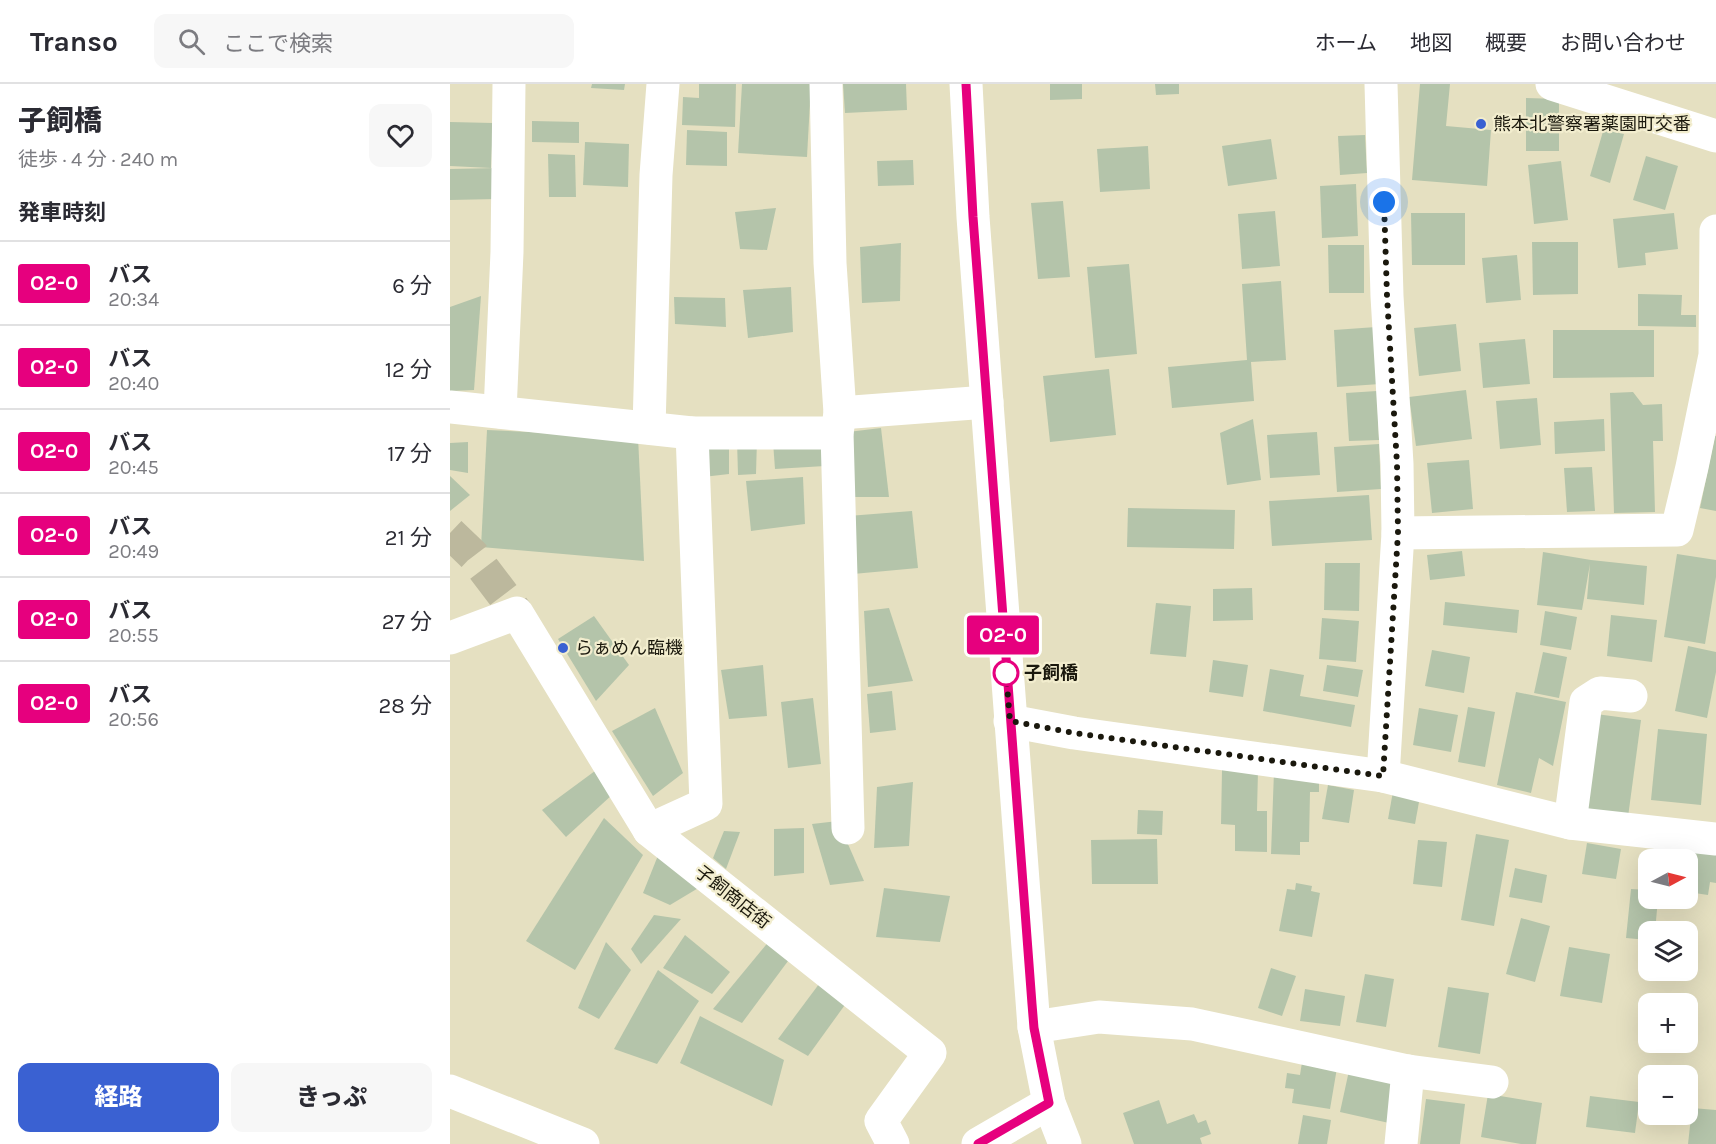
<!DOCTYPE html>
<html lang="ja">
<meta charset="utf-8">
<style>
:root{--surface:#fff;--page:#f7f7f7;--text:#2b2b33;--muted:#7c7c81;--line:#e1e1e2;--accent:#3a61d2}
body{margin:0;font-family:Karla,"Noto Sans JP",sans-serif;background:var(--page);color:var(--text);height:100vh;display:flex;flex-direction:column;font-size:22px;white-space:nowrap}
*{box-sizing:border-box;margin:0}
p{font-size:20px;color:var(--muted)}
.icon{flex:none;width:33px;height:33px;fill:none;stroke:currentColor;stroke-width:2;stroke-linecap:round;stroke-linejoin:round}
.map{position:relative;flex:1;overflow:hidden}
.details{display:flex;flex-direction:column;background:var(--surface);width:450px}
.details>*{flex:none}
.badge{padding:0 12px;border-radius:4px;font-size:21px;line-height:39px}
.needle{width:39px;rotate:83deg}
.buttons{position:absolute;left:1188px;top:765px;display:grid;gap:12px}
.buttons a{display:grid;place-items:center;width:60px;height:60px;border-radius:12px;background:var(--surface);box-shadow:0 6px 24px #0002;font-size:30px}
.you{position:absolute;width:30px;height:30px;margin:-15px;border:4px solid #fff;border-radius:50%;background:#1a73e8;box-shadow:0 0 0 9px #1a73e833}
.map>.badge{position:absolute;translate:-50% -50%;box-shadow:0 0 0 3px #fff}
h2{padding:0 18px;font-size:22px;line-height:54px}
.round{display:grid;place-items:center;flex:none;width:63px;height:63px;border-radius:12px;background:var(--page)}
.headline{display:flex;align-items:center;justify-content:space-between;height:102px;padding:0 18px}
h1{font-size:28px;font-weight:800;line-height:45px}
.action{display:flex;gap:12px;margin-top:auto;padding:12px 18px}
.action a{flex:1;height:69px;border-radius:12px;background:var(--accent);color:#fff;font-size:24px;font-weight:800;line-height:69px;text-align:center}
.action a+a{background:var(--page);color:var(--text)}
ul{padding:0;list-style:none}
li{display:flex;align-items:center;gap:18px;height:84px;padding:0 18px;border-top:2px solid var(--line)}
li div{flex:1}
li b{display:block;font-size:22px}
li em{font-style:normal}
li .badge{min-width:66px;font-weight:700;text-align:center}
header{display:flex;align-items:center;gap:36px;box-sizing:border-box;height:84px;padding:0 30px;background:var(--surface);border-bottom:2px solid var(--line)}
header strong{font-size:28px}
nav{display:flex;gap:33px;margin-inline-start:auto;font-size:21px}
.search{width:420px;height:54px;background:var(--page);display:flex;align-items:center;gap:15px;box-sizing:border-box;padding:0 21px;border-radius:12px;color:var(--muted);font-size:22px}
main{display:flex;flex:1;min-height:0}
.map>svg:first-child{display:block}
.building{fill:#b4c4aa}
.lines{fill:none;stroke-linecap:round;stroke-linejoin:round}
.minor-tunnel{stroke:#bcb89d;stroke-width:33;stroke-dasharray:33 16;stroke-linecap:butt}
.minor{stroke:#fff;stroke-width:33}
.major{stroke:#fff;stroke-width:33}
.line-casing{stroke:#fff;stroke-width:14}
.line{stroke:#e6007e;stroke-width:9}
.walk{stroke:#1a180d;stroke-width:6;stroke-dasharray:0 10.8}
.poi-dot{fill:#3a61d2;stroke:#f2edce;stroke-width:2}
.stop-dot{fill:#fff;stroke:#e6007e;stroke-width:3}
.labels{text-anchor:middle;stroke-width:4.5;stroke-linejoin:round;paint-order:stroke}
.poi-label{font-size:18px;fill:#1a180d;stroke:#f2edce;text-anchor:start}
.stop-label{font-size:18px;font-weight:bold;fill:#1a180d;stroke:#f2edce;text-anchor:start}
.street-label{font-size:18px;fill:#1a180d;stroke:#f2edce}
</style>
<header>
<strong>Transo</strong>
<div class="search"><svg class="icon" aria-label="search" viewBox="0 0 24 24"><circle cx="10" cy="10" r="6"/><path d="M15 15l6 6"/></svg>ここで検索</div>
<nav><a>ホーム</a><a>地図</a><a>概要</a><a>お問い合わせ</a></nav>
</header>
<main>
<section class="details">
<div class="headline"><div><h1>子飼橋</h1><p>徒歩 · 4 分 · 240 m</p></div><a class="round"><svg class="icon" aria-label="heart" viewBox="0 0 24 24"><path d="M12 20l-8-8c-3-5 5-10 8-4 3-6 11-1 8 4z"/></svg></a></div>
<h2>発車時刻</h2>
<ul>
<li><span class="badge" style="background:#e6007e;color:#fff">O2-0</span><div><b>バス</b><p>20:34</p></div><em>6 分</em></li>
<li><span class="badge" style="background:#e6007e;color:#fff">O2-0</span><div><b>バス</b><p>20:40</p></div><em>12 分</em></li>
<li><span class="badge" style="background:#e6007e;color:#fff">O2-0</span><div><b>バス</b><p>20:45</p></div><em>17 分</em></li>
<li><span class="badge" style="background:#e6007e;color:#fff">O2-0</span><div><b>バス</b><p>20:49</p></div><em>21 分</em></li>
<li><span class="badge" style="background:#e6007e;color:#fff">O2-0</span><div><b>バス</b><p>20:55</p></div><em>27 分</em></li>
<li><span class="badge" style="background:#e6007e;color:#fff">O2-0</span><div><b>バス</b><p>20:56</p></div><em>28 分</em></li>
</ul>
<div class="action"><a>経路</a><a>きっぷ</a></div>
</section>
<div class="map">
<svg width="1266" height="1060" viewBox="0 0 1266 1060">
<rect width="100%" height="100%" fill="#e5e0c1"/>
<g class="building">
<path d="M142 0H175L174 6 141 4Z"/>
<path d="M249 0H286L285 43 232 41 233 13 249 14Z"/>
<path d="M292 0H361L357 73 288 69Z"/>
<path d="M393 0H456L457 26 395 29Z"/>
<path d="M600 0H632V15L600 16Z"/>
<path d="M705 0H729V10L706 11Z"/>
<path d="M970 0H1000L996 42 1041 46 1037 102 962 96Z"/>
<path d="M1076 14 1109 15V67H1076Z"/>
<path d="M82 37 129 38V59L82 58Z"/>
<path d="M0 38 43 39 41 84 0 82Z"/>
<path d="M1154 44 1174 50 1160 99 1140 92Z"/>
<path d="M237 46 277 48V82L236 81Z"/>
<path d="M915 51 917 89 890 91 888 52Z"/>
<path d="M821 55 827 95 778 102 772 62Z"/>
<path d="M135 58 179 60 178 103 133 101Z"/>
<path d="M698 62 700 105 650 108 647 65Z"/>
<path d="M98 70 125 71 126 113H99Z"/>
<path d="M1196 72 1228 82 1215 126 1183 116Z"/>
<path d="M463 76 464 101 428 102 427 77Z"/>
<path d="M1111 77 1118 136 1084 140 1078 81Z"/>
<path d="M47 84V115L0 116V85Z"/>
<path d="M906 100 908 152 872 154 870 102Z"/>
<path d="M613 117 620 193 588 195 581 119Z"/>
<path d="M326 124 317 166 290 165 285 128Z"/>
<path d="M825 127 830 182 792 185 788 130Z"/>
<path d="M961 129H1015V181H962Z"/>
<path d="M1224 129 1228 165 1195 169 1196 181 1168 184 1163 135Z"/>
<path d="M1082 158H1128V210L1083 211Z"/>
<path d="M451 159 450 217 412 219 410 163Z"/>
<path d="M878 161H914V209H879Z"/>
<path d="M1067 171 1071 216 1036 219 1032 174Z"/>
<path d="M679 180 687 270 645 274 637 183Z"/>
<path d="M831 197 836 276 801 278 804 317 722 324 718 283 797 276 792 200Z"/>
<path d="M341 203 343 248 298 254 293 206Z"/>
<path d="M1188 210 1232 211 1231 231H1246V243L1188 242Z"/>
<path d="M31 212 24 306 0 307V223Z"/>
<path d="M224 213 275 214 276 243 225 240Z"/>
<path d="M1006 240 1011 287 969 292 964 244Z"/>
<path d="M926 243 930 300 887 303 884 246Z"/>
<path d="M1103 246H1204V293L1103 294Z"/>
<path d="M1075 255 1080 300 1033 304 1029 259Z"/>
<path d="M659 285 666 351 600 358 593 292Z"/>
<path d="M1016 306 1022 355 966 362 959 313Z"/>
<path d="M927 307 929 356 899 357 896 309Z"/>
<path d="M1183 308 1193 321 1212 320 1213 357H1203L1205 428 1164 429 1160 309Z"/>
<path d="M1087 314 1091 361 1050 365 1046 317Z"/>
<path d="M803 335 811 396 777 401 770 349Z"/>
<path d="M1154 335 1155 367 1105 370 1104 338Z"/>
<path d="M431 344 439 413H400L398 348Z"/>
<path d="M37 346 188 353 194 477 31 463Z"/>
<path d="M867 348 870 391 820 394 817 351Z"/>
<path d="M373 349 375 382 325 385 323 358Z"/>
<path d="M1265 352H1266V427L1250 424Z"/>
<path d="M307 355 306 390 288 391 287 356Z"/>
<path d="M279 357V390L253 393 250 359Z"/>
<path d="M18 358V389L0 386V359Z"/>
<path d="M929 360 931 405 887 408 884 363Z"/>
<path d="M1019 376 1023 425 982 429 977 379Z"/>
<path d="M1142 383 1145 427 1117 428 1114 384Z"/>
<path d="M0 392 20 411 0 427Z"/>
<path d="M353 393 355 440 301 447 296 397Z"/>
<path d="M919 411 922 456 822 462 819 417Z"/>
<path d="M678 424 785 426 784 465 677 463Z"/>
<path d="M462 427 468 484 403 490 398 432Z"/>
<path d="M1012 467 1015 492 980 496 977 471Z"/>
<path d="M1093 468 1141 476 1197 482 1194 521 1137 515 1140 480 1132 526 1087 521Z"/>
<path d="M1227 470 1266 476V493L1255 560 1214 553Z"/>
<path d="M875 479H910L909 527 874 526Z"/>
<path d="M802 504 803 536 763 537V505Z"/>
<path d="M995 518 1069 526 1067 549 993 541Z"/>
<path d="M706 519 741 522 736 573 700 570Z"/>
<path d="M439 524 463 597 418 603 414 527Z"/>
<path d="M1095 527 1127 533 1121 566 1090 561Z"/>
<path d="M1161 531 1207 536 1202 578 1157 572Z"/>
<path d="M144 532 179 581 146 617 108 555Z"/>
<path d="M872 534 909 537 906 578 869 575Z"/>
<path d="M1238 562 1266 568V588L1257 634 1225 627Z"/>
<path d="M982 566 1020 573 1014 609 975 602Z"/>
<path d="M1093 568 1117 573 1109 614 1084 609Z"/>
<path d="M763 576 798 581 793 613 759 608Z"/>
<path d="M313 581 317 632 279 635 271 586Z"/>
<path d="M877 581 913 586 908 613 873 607Z"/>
<path d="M820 585 854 591 850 612 905 621 901 643 813 627Z"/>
<path d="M442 607 446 646 420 649 417 610Z"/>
<path d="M1066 608 1116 618 1103 682 1089 674 1081 709 1047 701Z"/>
<path d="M363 614 371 680 338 684 331 618Z"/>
<path d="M1018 623 1045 628 1035 683 1008 678Z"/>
<path d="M205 624 233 689 203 712 162 647Z"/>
<path d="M969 624 1008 631 1001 668 963 661Z"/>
<path d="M1146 630 1191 636 1178 733 1134 727Z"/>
<path d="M1208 645 1257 650 1251 721 1201 716Z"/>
<path d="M149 684 163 710 116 753 92 726Z"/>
<path d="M772 686 808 687 807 727H817V768L785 767V741L771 740Z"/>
<path d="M824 687 869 696V708H860L859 758H850V771L821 770Z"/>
<path d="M463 698 459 762 424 764 427 703Z"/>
<path d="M878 701 904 706 899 739 872 735Z"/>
<path d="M944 702 971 707 965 740 938 735Z"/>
<path d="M688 726 713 727 712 751 687 750Z"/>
<path d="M154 734 193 771 125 886 76 857Z"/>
<path d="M388 737 414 797 380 801 362 740Z"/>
<path d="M354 744V789L324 792V745Z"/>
<path d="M274 747 290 748 276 785 263 774Z"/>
<path d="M1026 750 1059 756 1044 842 1011 836Z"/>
<path d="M707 755 708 800H642L641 756Z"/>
<path d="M968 756 997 758 992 803 963 800Z"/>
<path d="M1237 757 1266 762V799L1260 798 1258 811 1238 808V776H1234Z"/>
<path d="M1137 759 1171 765 1166 795 1132 790Z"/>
<path d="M209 769 255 800 220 821 193 809Z"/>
<path d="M1065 784 1097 791 1092 819 1059 813Z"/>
<path d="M846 799 862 802 861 807 870 809 862 853 829 847 837 805 845 806Z"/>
<path d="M434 804 500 812 490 858 426 853Z"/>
<path d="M1181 805 1198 806V814H1208L1205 848H1198V856L1176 854Z"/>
<path d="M204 831 231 835 191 880 181 865Z"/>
<path d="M1071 834 1100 842 1085 898 1056 890Z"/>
<path d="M235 851 280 888 262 910 213 884Z"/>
<path d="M320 856 341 873 292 939 263 925Z"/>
<path d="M156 858 181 886 149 935 128 924Z"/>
<path d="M1119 863 1160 870 1152 919 1110 912Z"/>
<path d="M821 884 846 892 832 932 808 924Z"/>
<path d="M208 886 249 917 207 980 164 965Z"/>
<path d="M915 890 944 895 936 943 906 938Z"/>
<path d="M372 896 397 918 358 972 328 955Z"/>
<path d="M998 903 1039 909 1030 970 988 963Z"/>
<path d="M855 905 895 912 890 942 850 937Z"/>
<path d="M250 932 334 976 322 1022 230 979Z"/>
<path d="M853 972 888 978 880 1025 842 1019 844 1005 835 1004 837 989 850 991Z"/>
<path d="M900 982 950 993 939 1039 890 1028Z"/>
<path d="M1038 1010 1092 1019 1086 1060H1071L1031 1053Z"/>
<path d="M1140 1012 1189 1018 1185 1049 1136 1043Z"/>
<path d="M976 1015 1015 1020 1010 1060H970Z"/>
<path d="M709 1016 717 1040 744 1030 748 1039 756 1036 761 1050 750 1054 752 1060H684L673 1029Z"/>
<path d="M1242 1024 1266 1026V1060H1238Z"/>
<path d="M853 1031 881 1036 877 1060H848Z"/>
</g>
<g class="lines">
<path class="minor-tunnel" d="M0 449 23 471 67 529"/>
<g class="minor">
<path d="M376 0 380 179 390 329 387 349 398 744"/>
<path d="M931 0 937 212 947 380 948 449 933 692"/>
<path d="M0 323 242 349H387"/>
<path d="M50 328 57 168 59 0"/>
<path d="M390 329 537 318"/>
<path d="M199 344 206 91 213 0"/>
<path d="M948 449 1227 446 1242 383 1265 271 1266 147"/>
<path d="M0 554 67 529 199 746 480 969 431 1037 443 1060"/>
<path d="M560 637 624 649 933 692 1120 739 1266 755"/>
<path d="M1120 739 1136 618 1150 609 1181 612"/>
<path d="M199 746 256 720 242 349"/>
<path d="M584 943 649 933 742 940 958 987 1042 998"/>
<path d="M0 1007 133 1060"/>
<path d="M528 1060 599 1019"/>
<path d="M951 1060 958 987"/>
</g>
<g class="major">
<path d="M516 0 523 133 584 943 599 1019 615 1060"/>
<path d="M1102 0 1266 52"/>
</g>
</g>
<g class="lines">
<defs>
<path id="line" d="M516 0 523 133 582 920 584 944 599 1019 528 1060"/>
</defs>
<use href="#line" class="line-casing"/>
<use href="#line" class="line"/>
<path class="walk" d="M556 589 560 637 624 649 933 692 948 449 947 380 937 212 934 118"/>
</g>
<g class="poi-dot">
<circle cx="1031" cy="40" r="6"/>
<circle cx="113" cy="564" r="6"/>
</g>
<circle class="stop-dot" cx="556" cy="589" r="12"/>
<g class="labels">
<g class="poi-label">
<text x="1043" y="46">熊本北警察署薬園町交番</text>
<text x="125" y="570">らぁめん臨機</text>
</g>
<g class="stop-label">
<text x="574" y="595">子飼橋</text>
</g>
<g class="street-label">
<text transform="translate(283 813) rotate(38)" y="6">子飼商店街</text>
</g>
</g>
</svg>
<div class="buttons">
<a><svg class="needle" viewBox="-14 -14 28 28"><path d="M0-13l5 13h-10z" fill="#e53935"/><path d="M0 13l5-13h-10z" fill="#7c7c81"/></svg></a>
<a><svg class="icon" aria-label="layers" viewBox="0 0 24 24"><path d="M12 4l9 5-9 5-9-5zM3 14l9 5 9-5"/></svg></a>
<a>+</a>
<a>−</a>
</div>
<div class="you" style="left:934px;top:118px"></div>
<b class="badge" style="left:553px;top:551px;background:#e6007e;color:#fff">O2-0</b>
</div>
</main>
